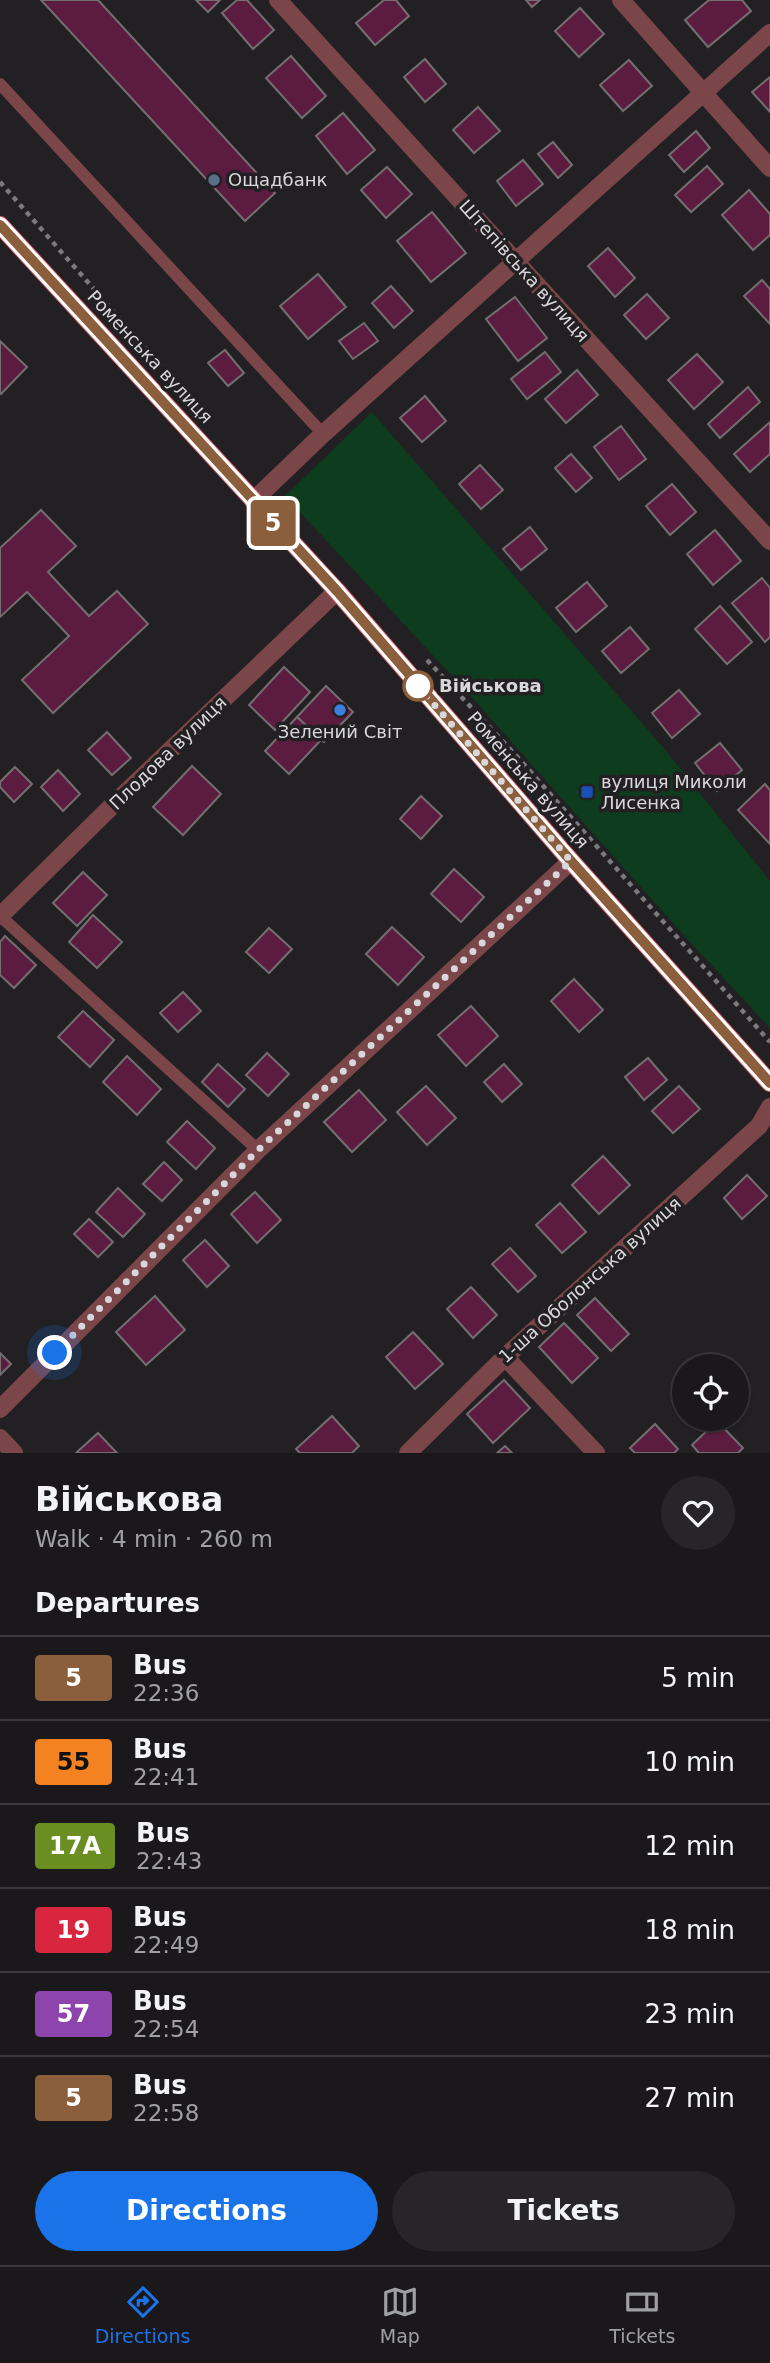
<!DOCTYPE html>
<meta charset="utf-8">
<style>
:root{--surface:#1a181a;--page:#272527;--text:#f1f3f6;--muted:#9fa0a2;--line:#383739;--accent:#1a73e8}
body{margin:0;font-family:"DejaVu Sans",sans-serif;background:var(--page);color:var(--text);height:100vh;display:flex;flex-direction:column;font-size:26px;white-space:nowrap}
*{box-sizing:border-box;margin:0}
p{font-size:23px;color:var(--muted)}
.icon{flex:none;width:38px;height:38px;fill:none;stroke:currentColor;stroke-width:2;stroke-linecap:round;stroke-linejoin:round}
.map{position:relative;height:1453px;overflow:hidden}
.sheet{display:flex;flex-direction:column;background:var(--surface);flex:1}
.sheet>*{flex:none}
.badge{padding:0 14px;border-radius:5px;font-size:24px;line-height:46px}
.buttons{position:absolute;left:672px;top:1354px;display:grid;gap:14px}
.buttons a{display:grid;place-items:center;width:77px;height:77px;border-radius:50%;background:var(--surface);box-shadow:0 2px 5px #0004,0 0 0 2px var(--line);font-size:35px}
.you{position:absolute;width:35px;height:35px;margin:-18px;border:5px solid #fff;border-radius:50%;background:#1a73e8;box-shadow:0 0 0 10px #1a73e833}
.map>.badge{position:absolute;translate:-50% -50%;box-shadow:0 0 0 4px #fff}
h2{padding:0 35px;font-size:26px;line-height:63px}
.round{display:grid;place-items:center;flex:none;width:74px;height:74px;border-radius:37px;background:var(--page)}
.head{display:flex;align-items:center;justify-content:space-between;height:119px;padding:0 35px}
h1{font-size:33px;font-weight:600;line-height:52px}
.button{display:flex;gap:14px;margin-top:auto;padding:14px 35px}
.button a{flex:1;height:80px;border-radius:42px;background:var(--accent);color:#fff;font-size:28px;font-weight:600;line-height:80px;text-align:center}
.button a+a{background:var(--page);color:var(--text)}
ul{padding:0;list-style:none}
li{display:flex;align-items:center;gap:21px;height:84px;padding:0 35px;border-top:2px solid var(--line)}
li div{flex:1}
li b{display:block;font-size:26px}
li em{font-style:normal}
li .badge{min-width:77px;font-weight:700;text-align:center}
.tab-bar{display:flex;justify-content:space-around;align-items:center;height:98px;border-top:2px solid var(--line);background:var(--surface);font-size:19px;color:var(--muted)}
.tab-bar a{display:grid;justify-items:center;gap:4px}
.tab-bar .on{color:var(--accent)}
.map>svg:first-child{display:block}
.green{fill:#0e3c1e}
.building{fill:#5b1c40;stroke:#736e70;stroke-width:2}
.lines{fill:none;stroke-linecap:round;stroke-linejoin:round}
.path{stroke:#7a797b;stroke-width:4.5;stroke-dasharray:5 5;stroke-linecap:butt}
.lane{stroke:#7b464a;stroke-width:12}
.street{stroke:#7b464a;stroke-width:18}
.primary{stroke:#d56872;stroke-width:18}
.line-casing{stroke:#fff;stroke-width:16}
.line{stroke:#8b5e3c;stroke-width:10}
.walk{stroke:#d8d7d9;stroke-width:7;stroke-dasharray:0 12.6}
.service-dot{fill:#5c6f8a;stroke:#222022;stroke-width:2.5}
.stop-dot{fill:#fff;stroke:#8b5e3c;stroke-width:3.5}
.shop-dot{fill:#3f7fe0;stroke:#222022;stroke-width:2.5}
.transit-dot{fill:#1a4fb4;stroke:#222022;stroke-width:2.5}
.labels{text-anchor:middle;stroke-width:7;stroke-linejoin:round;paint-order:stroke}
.poi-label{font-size:18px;fill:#d8d7d9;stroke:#222022;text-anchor:start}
.street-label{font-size:18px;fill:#d8d7d9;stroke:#222022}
.stop-label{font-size:18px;font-weight:bold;fill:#d8d7d9;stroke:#222022;text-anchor:start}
</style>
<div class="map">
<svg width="770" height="1453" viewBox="0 0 770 1453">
<rect width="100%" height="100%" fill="#222022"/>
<path class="green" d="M372 412 667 752 770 881V1028L680 931 467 692 285 496Z"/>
<g class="building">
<path d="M41 0H98L275 193 245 221Z"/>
<path d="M196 0H220L208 12Z"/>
<path d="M237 0H247L274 30 253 49 222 13Z"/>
<path d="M384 0H396L409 16 375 45 356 23Z"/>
<path d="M526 0H540L532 7Z"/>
<path d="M709 0H742L751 11 708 47 685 20Z"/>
<path d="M580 8 604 34 579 57 555 31Z"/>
<path d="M291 56 326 96 302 118 266 78Z"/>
<path d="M425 59 446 84 425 102 404 77Z"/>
<path d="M629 60 652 86 623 111 600 85Z"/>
<path d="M770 77V112L752 92Z"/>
<path d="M478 107 500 131 474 153 453 130Z"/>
<path d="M343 113 375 150 347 174 316 136Z"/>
<path d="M696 131 710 148 684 172 669 155Z"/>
<path d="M553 142 572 165 558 178 538 154Z"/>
<path d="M523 160 543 184 516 206 497 181Z"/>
<path d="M707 166 723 184 691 212 675 195Z"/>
<path d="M387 167 412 194 386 218 361 190Z"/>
<path d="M749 190 770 214V235L753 250 722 215Z"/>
<path d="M432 212 466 253 431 282 397 241Z"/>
<path d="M608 248 635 278 615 297 588 266Z"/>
<path d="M318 274 346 307 308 339 280 306Z"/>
<path d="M762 280 770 289V324L744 296Z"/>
<path d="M391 286 413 311 394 328 372 303Z"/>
<path d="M647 294 669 318 646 339 624 315Z"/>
<path d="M515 297 547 338 518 361 486 319Z"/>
<path d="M364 323 378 341 353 359 339 341Z"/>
<path d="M0 341 27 367 1 394 0 393Z"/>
<path d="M225 350 244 373 228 386 208 363Z"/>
<path d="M545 352 561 372 527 399 511 379Z"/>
<path d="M697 354 723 382 694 409 668 380Z"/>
<path d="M577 370 598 395 566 423 545 399Z"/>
<path d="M748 387 760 402 720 438 708 424Z"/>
<path d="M425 396 446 421 422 442 400 418Z"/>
<path d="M770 422V454L750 472 734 454Z"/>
<path d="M621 426 646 459 619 480 594 447Z"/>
<path d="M571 454 592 478 576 492 555 468Z"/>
<path d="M480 465 503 490 481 509 459 484Z"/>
<path d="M672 484 696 512 670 535 646 506Z"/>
<path d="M41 510 76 546 48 572 89 616 117 591 148 624 53 713 22 680 69 636 27 592 0 617V548Z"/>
<path d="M530 527 547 549 521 570 503 549Z"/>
<path d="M715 530 741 561 713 585 687 554Z"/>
<path d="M762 578 770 588V637L765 642 732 603Z"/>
<path d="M587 582 607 606 576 632 556 608Z"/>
<path d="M720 606 752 642 727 664 695 629Z"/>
<path d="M630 627 649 649 621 673 602 651Z"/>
<path d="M284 667 310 692 275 730 249 705Z"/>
<path d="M326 686 353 712 324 742 297 717Z"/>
<path d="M679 690 700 714 672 738 652 713Z"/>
<path d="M297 717 321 740 289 774 265 751Z"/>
<path d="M107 732 131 758 112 775 88 750Z"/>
<path d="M720 743 742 770 717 791 695 763Z"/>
<path d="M192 766 221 794 183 835 153 807Z"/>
<path d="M15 767 32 784 14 802 0 787V782Z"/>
<path d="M58 770 80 794 63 811 41 787Z"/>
<path d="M765 784 770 790V844L738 810Z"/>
<path d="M421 796 442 816 421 839 400 819Z"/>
<path d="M454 869 484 897 461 922 431 894Z"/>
<path d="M83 872 107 895 77 926 53 903Z"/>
<path d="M93 915 122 942 97 968 69 942Z"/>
<path d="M392 927 424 957 398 985 366 954Z"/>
<path d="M269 928 292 949 269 973 246 952Z"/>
<path d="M5 936 36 965 14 988 0 975V942Z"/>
<path d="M574 979 603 1010 579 1032 551 1001Z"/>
<path d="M183 992 201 1011 178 1032 160 1013Z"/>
<path d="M471 1006 498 1036 466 1066 438 1035Z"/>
<path d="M83 1011 114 1040 90 1067 58 1037Z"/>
<path d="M267 1053 289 1074 268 1096 246 1075Z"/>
<path d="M127 1056 161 1089 137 1115 103 1082Z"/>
<path d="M648 1058 667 1080 644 1100 625 1077Z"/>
<path d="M218 1064 245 1089 228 1107 202 1082Z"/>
<path d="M504 1064 522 1084 502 1102 484 1082Z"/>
<path d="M426 1086 456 1118 427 1145 397 1112Z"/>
<path d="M679 1086 700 1109 673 1133 652 1111Z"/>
<path d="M359 1090 386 1120 352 1152 324 1122Z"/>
<path d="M187 1121 215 1148 196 1169 167 1142Z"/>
<path d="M603 1156 630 1185 599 1214 572 1185Z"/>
<path d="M164 1162 182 1180 162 1201 143 1184Z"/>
<path d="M747 1175 767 1196 742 1219 724 1198Z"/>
<path d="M118 1188 145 1214 123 1237 96 1212Z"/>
<path d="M255 1192 281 1220 257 1243 231 1214Z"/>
<path d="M560 1203 586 1232 562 1253 536 1225Z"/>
<path d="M89 1219 113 1242 98 1257 74 1234Z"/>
<path d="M205 1240 229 1266 207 1287 183 1260Z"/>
<path d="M510 1248 536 1276 518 1292 492 1264Z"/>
<path d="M471 1287 497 1315 473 1338 447 1309Z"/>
<path d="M155 1296 185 1330 146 1365 116 1332Z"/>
<path d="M595 1298 629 1334 611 1351 577 1315Z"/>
<path d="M564 1323 598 1358 572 1383 539 1347Z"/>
<path d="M413 1332 443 1364 415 1389 386 1357Z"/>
<path d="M0 1353 11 1364 0 1375Z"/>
<path d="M504 1380 530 1408 493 1443 467 1414Z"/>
<path d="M332 1416 359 1446 352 1453H300L296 1449Z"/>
<path d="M717 1421 743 1448 738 1453H699L692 1445Z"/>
<path d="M655 1424 678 1449 674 1453H635L630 1448Z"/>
<path d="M98 1433 117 1453H76Z"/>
<path d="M505 1446 512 1453H497Z"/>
</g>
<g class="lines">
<g class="path">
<path d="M0 182 165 370"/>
<path d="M427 660 522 762 770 1042"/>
</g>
<g class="lane">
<path d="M0 84 323 434"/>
<path d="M0 916 258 1150"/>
</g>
<g class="street">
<path d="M278 0 770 541"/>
<path d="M621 0 770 168"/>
<path d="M253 501 323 434 770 33"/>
<path d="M0 916 117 801 337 591"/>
<path d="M505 1357 596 1453"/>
<path d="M0 1409 258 1150 571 861"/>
<path d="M0 1438 14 1453"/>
<path d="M408 1453 505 1357 759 1126 770 1107"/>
</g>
<path class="primary" d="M0 225 337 591 571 861 770 1083"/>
</g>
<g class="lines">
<defs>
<path id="line" d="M0 225 337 591 571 861 770 1083"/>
</defs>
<use href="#line" class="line-casing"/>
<use href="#line" class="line"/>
<path class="walk" d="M55 1353 258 1150 571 861 418 686"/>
</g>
<circle class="service-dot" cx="214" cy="180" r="7"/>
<circle class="stop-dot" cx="418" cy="686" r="14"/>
<circle class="shop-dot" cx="340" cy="710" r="7"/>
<rect class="transit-dot" x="580" y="785" width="14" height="14" rx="3.5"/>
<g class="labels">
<g class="poi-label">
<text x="228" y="186">Ощадбанк</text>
<text x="340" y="738" text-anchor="middle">Зелений Світ</text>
<text x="601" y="788">вулиця Миколи<tspan x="601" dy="21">Лисенка</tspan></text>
</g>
<g class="street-label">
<text transform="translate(524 271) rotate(48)" y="6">Штепівська вулиця</text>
<text transform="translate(150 357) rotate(47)" y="6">Роменська вулиця</text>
<text transform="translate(168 753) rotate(-44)" y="6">Плодова вулиця</text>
<text transform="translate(528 780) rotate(49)" y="6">Роменська вулиця</text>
<text transform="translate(590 1280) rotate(-42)" y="6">1-ша Оболонська вулиця</text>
</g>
<g class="stop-label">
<text x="439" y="692">Військова</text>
</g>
</g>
</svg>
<div class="buttons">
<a><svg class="icon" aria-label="locate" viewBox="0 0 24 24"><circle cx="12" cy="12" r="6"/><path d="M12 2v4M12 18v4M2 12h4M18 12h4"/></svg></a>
</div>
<div class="you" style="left:55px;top:1353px"></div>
<b class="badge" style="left:273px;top:523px;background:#8b5e3c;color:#fff">5</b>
</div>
<section class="sheet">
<div class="head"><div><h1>Військова</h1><p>Walk · 4 min · 260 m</p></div><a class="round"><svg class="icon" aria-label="heart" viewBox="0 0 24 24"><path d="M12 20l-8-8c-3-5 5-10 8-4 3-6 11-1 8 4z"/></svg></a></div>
<h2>Departures</h2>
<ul>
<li><span class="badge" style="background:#8b5e3c;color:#fff">5</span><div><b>Bus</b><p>22:36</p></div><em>5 min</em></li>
<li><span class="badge" style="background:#f58220;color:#111">55</span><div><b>Bus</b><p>22:41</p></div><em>10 min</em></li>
<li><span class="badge" style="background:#6b8e23;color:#fff">17А</span><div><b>Bus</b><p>22:43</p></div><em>12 min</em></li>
<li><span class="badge" style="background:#d7263d;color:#fff">19</span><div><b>Bus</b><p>22:49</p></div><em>18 min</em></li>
<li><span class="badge" style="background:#8e44ad;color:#fff">57</span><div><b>Bus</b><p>22:54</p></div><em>23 min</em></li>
<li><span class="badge" style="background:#8b5e3c;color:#fff">5</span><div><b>Bus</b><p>22:58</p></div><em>27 min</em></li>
</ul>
<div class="button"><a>Directions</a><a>Tickets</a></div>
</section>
<nav class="tab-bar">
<a class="on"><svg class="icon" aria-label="directions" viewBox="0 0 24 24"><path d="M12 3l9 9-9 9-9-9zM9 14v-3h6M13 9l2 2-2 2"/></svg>Directions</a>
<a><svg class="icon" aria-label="map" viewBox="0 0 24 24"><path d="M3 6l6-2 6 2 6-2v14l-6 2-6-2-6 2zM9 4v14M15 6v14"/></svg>Map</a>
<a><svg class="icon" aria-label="tickets" viewBox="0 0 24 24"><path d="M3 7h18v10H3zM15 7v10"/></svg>Tickets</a>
</nav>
